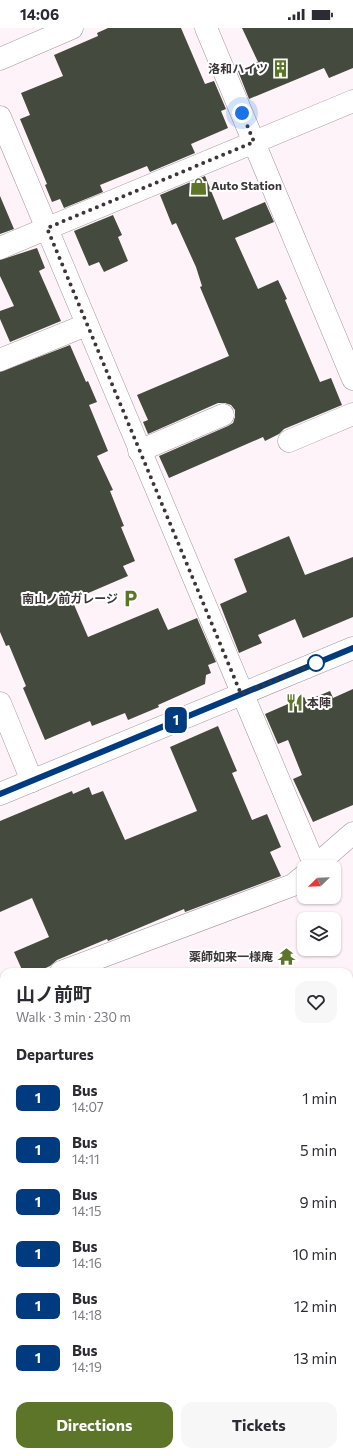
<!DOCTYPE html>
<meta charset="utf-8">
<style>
:root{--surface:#fff;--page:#f7f7f7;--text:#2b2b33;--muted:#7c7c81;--accent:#5c7528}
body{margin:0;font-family:Commissioner,"Noto Sans JP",sans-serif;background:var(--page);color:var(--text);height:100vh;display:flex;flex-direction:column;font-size:15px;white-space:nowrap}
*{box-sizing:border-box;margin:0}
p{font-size:13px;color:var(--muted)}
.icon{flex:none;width:22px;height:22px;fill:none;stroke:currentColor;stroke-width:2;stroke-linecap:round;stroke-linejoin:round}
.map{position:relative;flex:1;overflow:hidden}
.side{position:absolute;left:0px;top:940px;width:353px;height:488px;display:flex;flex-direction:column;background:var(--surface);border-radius:12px 12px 0 0;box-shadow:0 1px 3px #0004}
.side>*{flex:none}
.badge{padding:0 8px;border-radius:6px;font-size:14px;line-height:26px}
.needle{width:26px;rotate:247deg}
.buttons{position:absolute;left:297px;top:832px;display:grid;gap:8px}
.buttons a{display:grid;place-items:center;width:44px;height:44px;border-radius:8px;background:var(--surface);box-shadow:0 1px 3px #0004;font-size:20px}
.you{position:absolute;width:20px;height:20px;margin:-10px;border:3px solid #fff;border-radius:50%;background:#1a73e8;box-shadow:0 0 0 6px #1a73e833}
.map>.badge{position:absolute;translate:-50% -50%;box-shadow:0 0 0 2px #fff}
h2{padding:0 16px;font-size:15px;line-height:36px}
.round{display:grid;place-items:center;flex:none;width:42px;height:42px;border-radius:12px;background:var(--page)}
.head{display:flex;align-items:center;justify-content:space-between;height:68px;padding:0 16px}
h1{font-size:19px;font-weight:700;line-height:30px}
.action{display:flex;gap:8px;margin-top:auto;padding:8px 16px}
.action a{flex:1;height:46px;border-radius:12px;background:var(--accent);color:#fff;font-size:16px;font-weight:700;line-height:46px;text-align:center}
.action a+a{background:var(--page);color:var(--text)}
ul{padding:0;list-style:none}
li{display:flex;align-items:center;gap:12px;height:52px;padding:0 16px}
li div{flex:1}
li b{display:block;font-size:15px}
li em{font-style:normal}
li .badge{min-width:44px;font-weight:700;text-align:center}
.status{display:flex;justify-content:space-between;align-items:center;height:28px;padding:0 20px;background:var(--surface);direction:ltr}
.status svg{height:11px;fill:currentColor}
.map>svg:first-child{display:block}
.building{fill:#454a3e}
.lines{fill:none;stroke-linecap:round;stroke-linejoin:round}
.minor-casing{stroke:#a6969e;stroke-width:23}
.minor{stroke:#fff;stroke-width:22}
.line-casing{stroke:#fff;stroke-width:9}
.line{stroke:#003b80;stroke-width:6}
.walk{stroke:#3c3639;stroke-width:4;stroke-dasharray:0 7.2}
.stop-dot{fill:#fff;stroke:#003b80;stroke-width:2}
.labels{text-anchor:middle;stroke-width:4;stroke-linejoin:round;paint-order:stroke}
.poi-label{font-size:12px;font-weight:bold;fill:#3c3639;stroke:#fff;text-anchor:end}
</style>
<div class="status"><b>14:06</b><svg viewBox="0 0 49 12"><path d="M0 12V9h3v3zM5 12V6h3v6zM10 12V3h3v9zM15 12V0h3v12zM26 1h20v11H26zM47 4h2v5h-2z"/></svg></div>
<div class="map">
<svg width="353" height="1428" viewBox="0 0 353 1428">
<rect width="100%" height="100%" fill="#fef3f8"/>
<g class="building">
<path d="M108 0H181L205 56 214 53 226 81 221 83 228 100 191 116 195 125 150 144 147 138 100 157 103 164 64 180 60 171 52 174 45 157 47 156 20 91 30 87 21 65 63 48 54 27 98 8 97 5Z"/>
<path d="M242 0H353V40L329 50 324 40 249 71 238 43 258 34Z"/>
<path d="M205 148 223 192 265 174 274 194 235 210 258 261 278 252 287 271 285 272 320 354 331 350 342 377 284 401 279 406 265 413 263 409 169 450 159 428 228 398 233 395 235 389V382L231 377 225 375H218L148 406 143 394 148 392 137 367 229 328 200 259 202 258 196 239 176 195 172 197 160 167Z"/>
<path d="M0 168 14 201 0 206Z"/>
<path d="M113 187 122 207 118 209 128 233 104 244 99 234 89 238 74 203Z"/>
<path d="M37 220 45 240 39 243 61 293 10 314 0 291V283L14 278 0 248V232Z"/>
<path d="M70 317 86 354 88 353 97 374 89 377 108 423 97 428 113 462 110 463 124 498 121 499 135 533 123 538 128 548 72 572 88 609 158 580 168 602 197 590 216 634 208 637 211 645 206 647 205 656 158 677 159 679 128 692 125 685 92 698 90 693 45 712 23 660 26 658 9 617 6 618 0 604V344Z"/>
<path d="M289 508 305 547 353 529V589L303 610 295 591 258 607 262 615 239 625 220 576 247 564 234 531Z"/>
<path d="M353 661V777L313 794 293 751 302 747 288 712 278 716 265 686 304 669 306 673 330 663 333 670Z"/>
<path d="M218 698 237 743 232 745 252 792 267 786 281 819 270 824 281 848 185 884 184 881 108 913 107 911 57 932 50 938 37 944H23L14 924 49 909 32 870 0 884V793L72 763 73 766 89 759 92 767 103 763 125 812 197 783 170 719Z"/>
</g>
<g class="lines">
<defs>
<g id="minor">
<path d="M206 0 353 351"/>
<path d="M0 31 72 0"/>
<path d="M0 89 315 838"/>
<path d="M0 220 353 73"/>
<path d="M0 332 86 297"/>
<path d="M289 413 353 386"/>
<path d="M139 423 223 387"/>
<path d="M0 675 32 753"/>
<path d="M0 766 353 620"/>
<path d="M314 839 353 805"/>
<path d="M61 944 293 857 304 848"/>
<path d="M0 967 4 965"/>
<path d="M349 1204 353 1203"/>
<path d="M349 1312H353"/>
<path d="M0 1335H4"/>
<path d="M0 1358 4 1384"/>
<path d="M10 1424 11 1428"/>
<path d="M330 1424 331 1428"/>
</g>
</defs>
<use href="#minor" class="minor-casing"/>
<use href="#minor" class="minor"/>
</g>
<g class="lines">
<defs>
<path id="line" d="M0 766 353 620"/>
</defs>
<use href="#line" class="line-casing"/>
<use href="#line" class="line"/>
<path class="walk" d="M242 85 254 114 47 200 241 666 316 635"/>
</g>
<defs>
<symbol id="building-bare" viewBox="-9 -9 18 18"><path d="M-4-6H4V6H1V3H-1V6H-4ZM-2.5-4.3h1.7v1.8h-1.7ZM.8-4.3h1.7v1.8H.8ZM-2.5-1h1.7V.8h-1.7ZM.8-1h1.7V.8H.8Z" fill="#5c7528" stroke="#fff" stroke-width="2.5" paint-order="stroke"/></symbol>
<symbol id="shop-bare" viewBox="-9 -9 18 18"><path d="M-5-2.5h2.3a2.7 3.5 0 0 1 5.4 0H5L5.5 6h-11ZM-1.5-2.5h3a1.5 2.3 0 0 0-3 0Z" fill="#5c7528" stroke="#fff" stroke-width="2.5" paint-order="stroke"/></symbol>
<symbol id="parking-bare" viewBox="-9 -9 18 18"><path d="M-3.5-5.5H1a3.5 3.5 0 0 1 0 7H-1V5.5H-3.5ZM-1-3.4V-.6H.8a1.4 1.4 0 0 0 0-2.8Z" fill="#5c7528" stroke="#fff" stroke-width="2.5" paint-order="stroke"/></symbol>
<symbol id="restaurant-bare" viewBox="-9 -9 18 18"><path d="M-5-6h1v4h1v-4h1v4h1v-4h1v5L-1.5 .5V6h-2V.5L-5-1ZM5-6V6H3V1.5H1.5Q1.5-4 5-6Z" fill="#5c7528" stroke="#fff" stroke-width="2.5" paint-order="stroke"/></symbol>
<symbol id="temple-bare" viewBox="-9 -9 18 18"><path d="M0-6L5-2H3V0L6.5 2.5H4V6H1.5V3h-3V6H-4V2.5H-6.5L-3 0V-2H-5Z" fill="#5c7528" stroke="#fff" stroke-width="2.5" paint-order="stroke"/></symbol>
</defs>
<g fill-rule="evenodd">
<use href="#building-bare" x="268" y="28" width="25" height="25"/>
<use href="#shop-bare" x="186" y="146" width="25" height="25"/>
<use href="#parking-bare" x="118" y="558" width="25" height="25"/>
<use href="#restaurant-bare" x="282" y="662" width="25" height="25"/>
<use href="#temple-bare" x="274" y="916" width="25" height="25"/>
</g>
<circle class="stop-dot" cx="316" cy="635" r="8"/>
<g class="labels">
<g class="poi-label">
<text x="268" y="45">洛和ハイツ</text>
<text x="211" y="162" text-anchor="start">Auto Station</text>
<text x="118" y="575">南山ノ前ガレージ</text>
<text x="307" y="679" text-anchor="start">本陣</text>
<text x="273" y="933">薬師如来一様庵</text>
</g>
</g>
</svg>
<div class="buttons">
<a><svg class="needle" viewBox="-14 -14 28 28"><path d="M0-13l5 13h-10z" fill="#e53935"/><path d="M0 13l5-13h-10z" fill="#7c7c81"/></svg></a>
<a><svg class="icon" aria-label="layers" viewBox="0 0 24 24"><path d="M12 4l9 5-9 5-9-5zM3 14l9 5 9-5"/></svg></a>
</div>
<div class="you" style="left:242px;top:85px"></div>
<b class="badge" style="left:176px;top:692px;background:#003b80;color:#fff">1</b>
<section class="side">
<div class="head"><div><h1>山ノ前町</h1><p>Walk · 3 min · 230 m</p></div><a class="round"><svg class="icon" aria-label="heart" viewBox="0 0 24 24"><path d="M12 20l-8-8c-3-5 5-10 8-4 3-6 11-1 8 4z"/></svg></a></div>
<h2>Departures</h2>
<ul>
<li><span class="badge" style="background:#003b80;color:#fff">1</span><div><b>Bus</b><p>14:07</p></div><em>1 min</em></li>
<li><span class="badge" style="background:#003b80;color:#fff">1</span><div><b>Bus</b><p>14:11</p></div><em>5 min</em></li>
<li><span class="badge" style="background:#003b80;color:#fff">1</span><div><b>Bus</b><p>14:15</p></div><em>9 min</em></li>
<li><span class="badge" style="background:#003b80;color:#fff">1</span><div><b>Bus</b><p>14:16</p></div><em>10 min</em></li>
<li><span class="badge" style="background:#003b80;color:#fff">1</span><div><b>Bus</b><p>14:18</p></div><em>12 min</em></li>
<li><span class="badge" style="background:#003b80;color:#fff">1</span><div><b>Bus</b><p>14:19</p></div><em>13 min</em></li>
</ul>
<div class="action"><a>Directions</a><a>Tickets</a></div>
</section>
</div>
